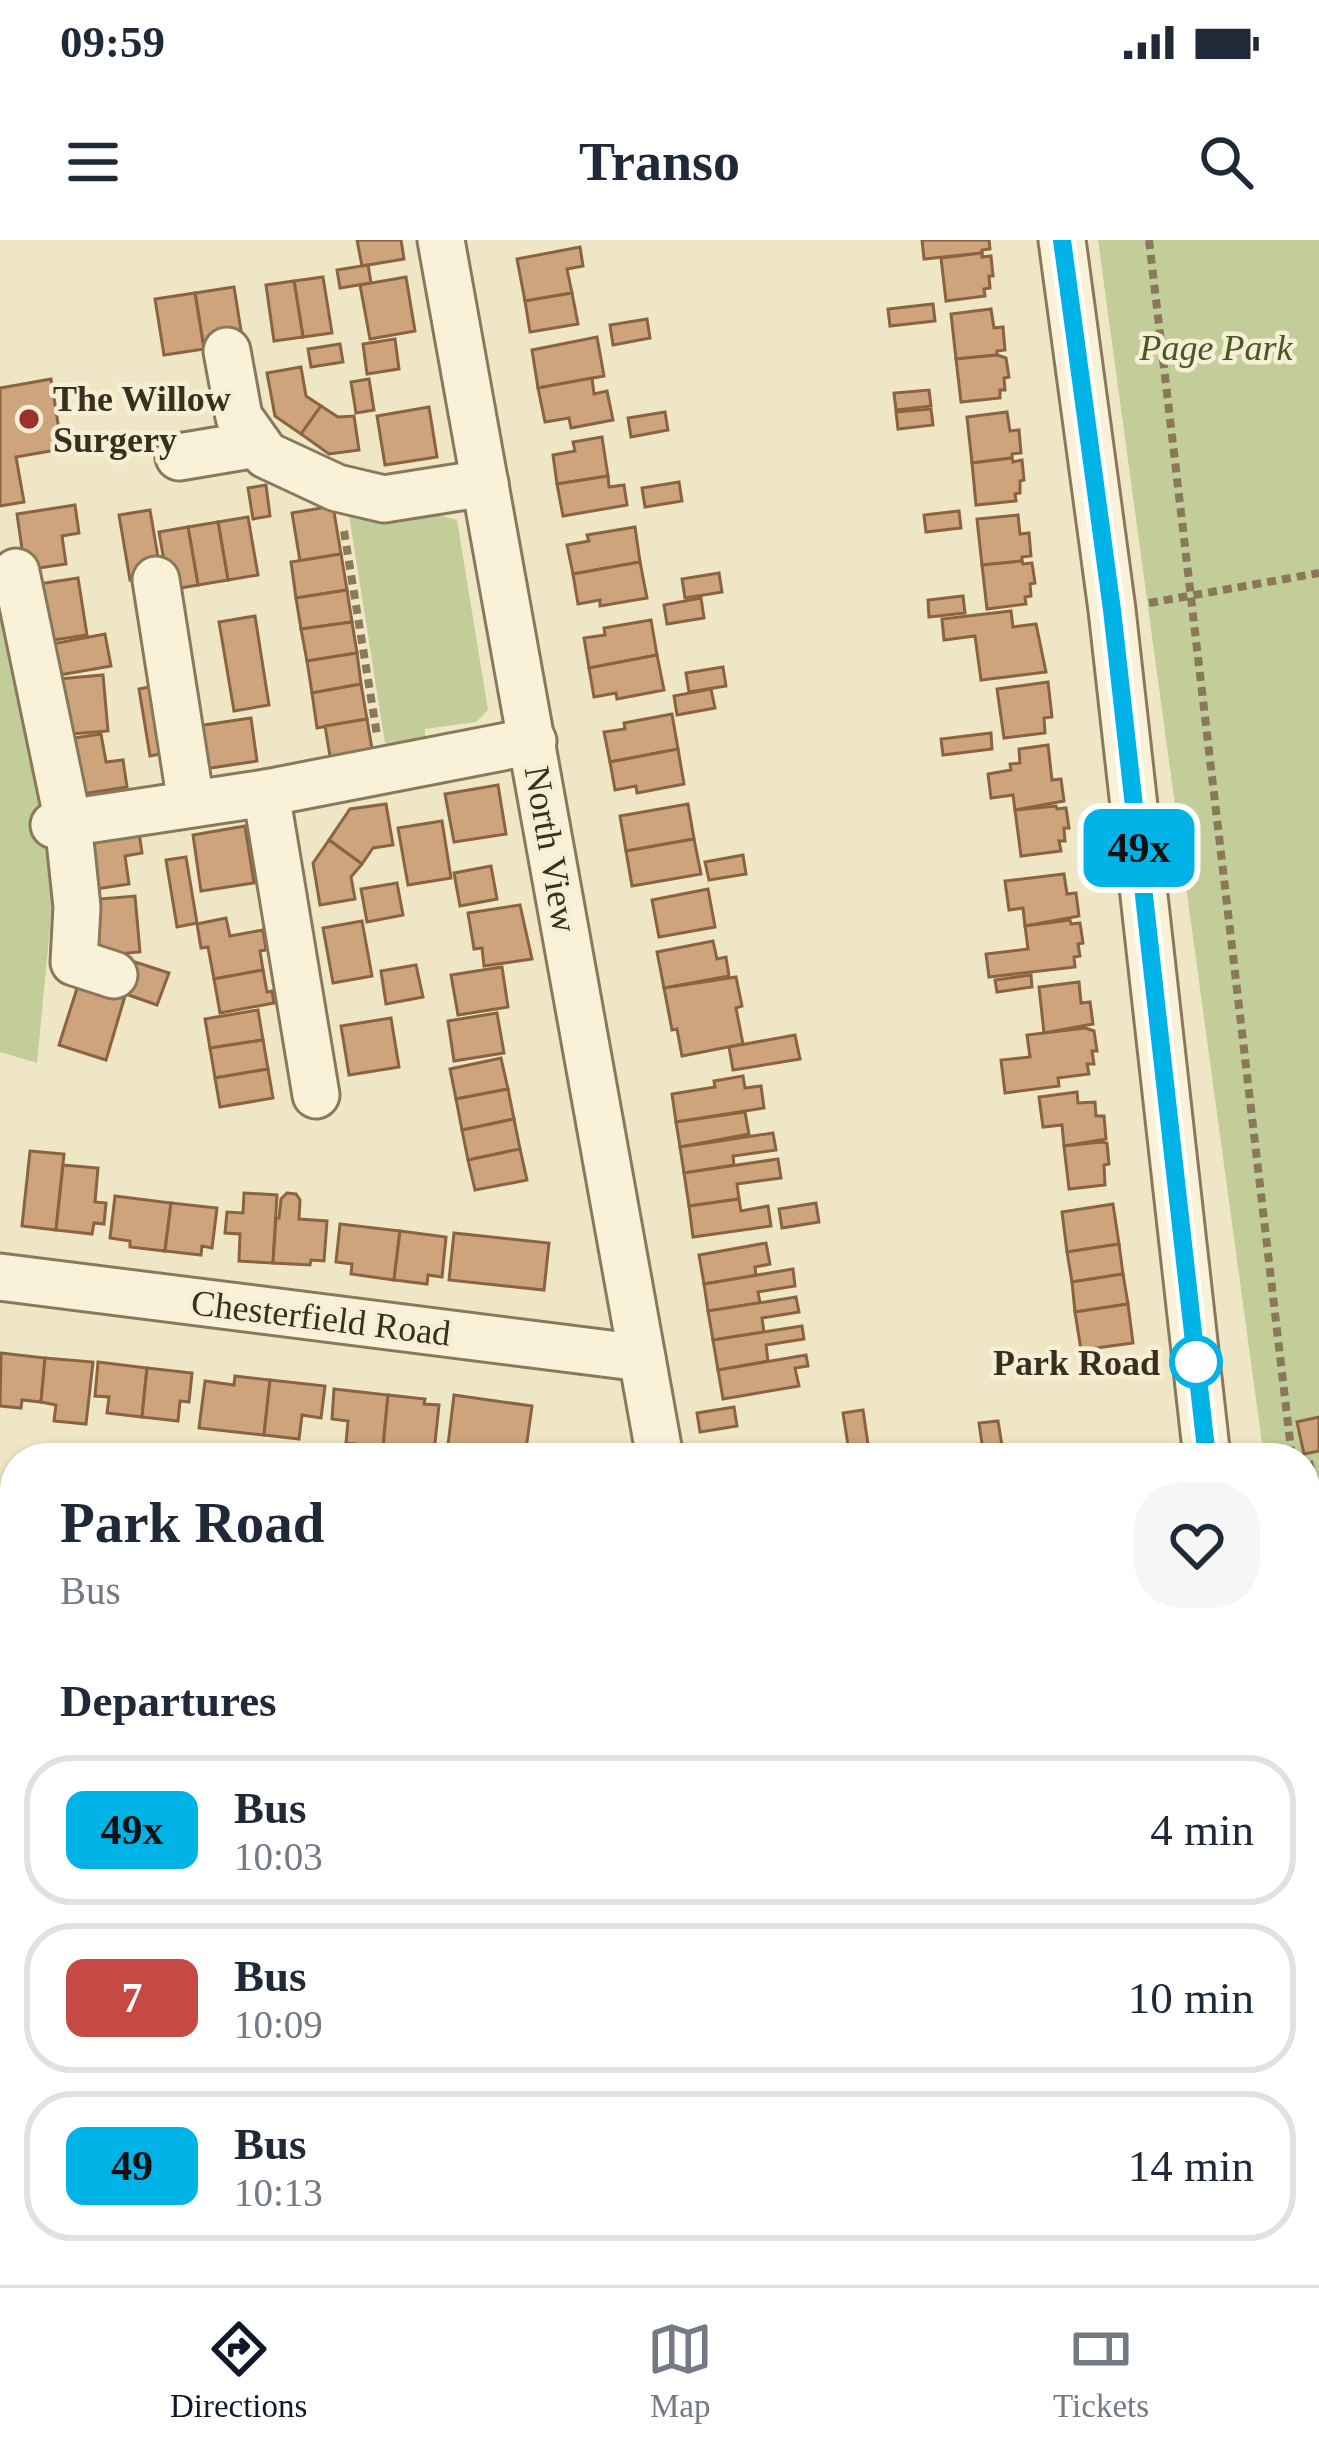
<!DOCTYPE html>
<style>
:root{--surface:#fff;--page:#f6f6f7;--text:#1f2937;--muted:#747a83;--line:#e0e1e3;--accent:#111827}
body{margin:0;font-family:Georgia,serif;background:var(--page);color:var(--text);height:100vh;display:flex;flex-direction:column;font-size:45px;white-space:nowrap}
*{box-sizing:border-box;margin:0}
p{font-size:39px;color:var(--muted)}
.icon{flex:none;width:66px;height:66px;fill:none;stroke:currentColor;stroke-width:2;stroke-linecap:round;stroke-linejoin:round}
.map{position:relative;flex:1;overflow:hidden}
.side{position:absolute;left:0px;top:1203px;width:1320px;height:843px;display:flex;flex-direction:column;background:var(--surface);border-radius:48px 48px 0 0;box-shadow:0 3px 9px #0004}
.side>*{flex:none}
.badge{padding:0 24px;border-radius:18px;font-size:42px;line-height:78px}
.map>.badge{position:absolute;translate:-50% -50%;box-shadow:0 0 0 6px #fff}
h2{padding:0 60px;font-size:45px;line-height:108px}
.round{display:grid;place-items:center;flex:none;width:126px;height:126px;border-radius:48px;background:var(--page)}
.summary{display:flex;align-items:center;justify-content:space-between;height:204px;padding:0 60px}
h1{font-size:57px;font-weight:600;line-height:90px}
ul{padding:0;list-style:none}
li{display:flex;align-items:center;gap:36px;height:150px;margin:0 24px 18px;padding:0 36px;border:6px solid var(--line);border-radius:48px}
li div{flex:1}
li b{display:block;font-size:45px}
li em{font-style:normal}
li .badge{min-width:132px;font-weight:700;text-align:center}
.status{display:flex;justify-content:space-between;align-items:center;height:84px;padding:0 60px;background:var(--surface);direction:ltr}
.status svg{height:33px;fill:currentColor}
header{display:flex;justify-content:space-between;align-items:center;height:156px;padding:0 60px;background:var(--surface);font-size:54px;font-weight:600}
.dock{display:flex;justify-content:space-around;align-items:center;height:168px;border-top:3px solid var(--line);background:var(--surface);font-size:33px;color:var(--muted)}
.dock a{display:grid;justify-items:center;gap:6px}
.dock .active{color:var(--accent)}
.map>svg:first-child{display:block}
.green{fill:#c3cd99}
.building{fill:#cda47b;stroke:#8a6340;stroke-width:3}
.lines{fill:none;stroke-linecap:round;stroke-linejoin:round}
.minor-casing{stroke:#8a785b;stroke-width:51}
.path{stroke:#8a785b;stroke-width:8;stroke-dasharray:9 6;stroke-linecap:butt}
.minor{stroke:#f9f2d9;stroke-width:45}
.line-casing{stroke:#fff;stroke-width:27}
.line{stroke:#00b3e6;stroke-width:18}
.poi-dot{fill:#9a322a;stroke:#f6efd5;stroke-width:4.5}
.stop-dot{fill:#fff;stroke:#00b3e6;stroke-width:6}
.labels{text-anchor:middle;stroke-width:9;stroke-linejoin:round;paint-order:stroke}
.park-label{font-size:36px;font-style:italic;fill:#475725;stroke:#f6efd5}
.poi-label{font-size:36px;font-weight:bold;fill:#3a2e1f;stroke:#f6efd5;text-anchor:start}
.street-label{font-size:36px;fill:#3a2e1f;stroke:#f6efd5}
.stop-label{font-size:36px;font-weight:bold;fill:#3a2e1f;stroke:#f6efd5;text-anchor:end}
</style>
<div class="status"><b>09:59</b><svg viewBox="0 0 49 12"><path d="M0 12V9h3v3zM5 12V6h3v6zM10 12V3h3v9zM15 12V0h3v12zM26 1h20v11H26zM47 4h2v5h-2z"/></svg></div>
<header><svg class="icon" aria-label="menu" viewBox="0 0 24 24"><path d="M4 6h16M4 12h16M4 18h16"/></svg>Transo<svg class="icon" aria-label="search" viewBox="0 0 24 24"><circle cx="10" cy="10" r="6"/><path d="M15 15l6 6"/></svg></header>
<div class="map">
<svg width="1319" height="2045" viewBox="0 0 1319 2045">
<rect width="100%" height="100%" fill="#efe6c5"/>
<g class="green">
<path d="M1098 0H1319V1267L1305 1269V1218H1264Z"/>
<path d="M436 274 457 280 488 470 476 482 425 489V500L385 503 349 275 397 283Z"/>
<path d="M0 354 42 584 52 666 37 823 0 812Z"/>
</g>
<g class="building">
<path d="M357 0H401L404 19 362 26Z"/>
<path d="M922 0H989L990 9 982 10V13L924 19Z"/>
<path d="M580 7 583 26 567 29 572 53 525 61 517 19Z"/>
<path d="M982 13V17L991 16 993 36H989L990 48 984 49 985 56 946 61 941 18Z"/>
<path d="M368 25 371 43 340 48 337 30Z"/>
<path d="M323 37 332 93 303 97 294 41Z"/>
<path d="M406 37 415 91 370 99 360 45Z"/>
<path d="M294 41 303 97 274 101 266 45Z"/>
<path d="M234 47 243 103 204 109 195 53Z"/>
<path d="M195 53 204 109 164 115 155 59Z"/>
<path d="M572 53 578 84 530 92 525 61Z"/>
<path d="M933 64 935 81 890 86 888 69Z"/>
<path d="M991 69 994 88 1003 87 1005 110 997 111V115L956 119 951 74Z"/>
<path d="M647 79 650 98 613 105 610 85Z"/>
<path d="M597 97 604 136 538 148 532 110Z"/>
<path d="M395 99 399 129 367 134 363 104Z"/>
<path d="M340 104 343 122 311 127 308 109Z"/>
<path d="M997 115 1006 118 1009 137 1004 138 1005 150H1000V158L961 162 956 119Z"/>
<path d="M301 127 306 156 321 166 301 194 275 176 267 133Z"/>
<path d="M592 138 594 154 607 151 613 180 571 188 569 178 545 182 538 148Z"/>
<path d="M51 139 62 209 16 217 24 262 0 266V148Z"/>
<path d="M369 139 374 170 356 173 351 142Z"/>
<path d="M929 150 931 166 896 170 894 153Z"/>
<path d="M321 166 338 177 354 176 359 210 329 214 301 194Z"/>
<path d="M429 167 437 217 385 225 377 176Z"/>
<path d="M931 169 933 185 898 189 896 172Z"/>
<path d="M665 172 668 190 631 197 628 178Z"/>
<path d="M1007 172 1010 191 1019 190 1021 213 1012 214V218L972 223 967 177Z"/>
<path d="M602 197 608 236 557 244 553 215 575 211 573 202Z"/>
<path d="M1012 218 1013 222 1022 220 1024 240 1020 241V253L1015 254 1016 261 976 265 972 223Z"/>
<path d="M608 236 609 247 624 245 627 265 563 276 557 244Z"/>
<path d="M679 242 682 261 645 267 642 248Z"/>
<path d="M266 245 270 276 253 279 248 248Z"/>
<path d="M75 265 79 293 62 296 66 324 25 330 17 274Z"/>
<path d="M333 266 341 314 300 321 292 273Z"/>
<path d="M150 270 161 335 130 340 119 275Z"/>
<path d="M959 271 961 288 926 292 924 275Z"/>
<path d="M1018 275 1020 294 1029 293 1031 316 1022 317V321L982 325 977 279Z"/>
<path d="M248 277 258 335 228 340 218 282Z"/>
<path d="M218 282 228 340 198 345 188 287Z"/>
<path d="M188 287 198 345 169 350 159 292Z"/>
<path d="M635 287 640 322 573 334 567 305 589 301 587 295Z"/>
<path d="M341 314 347 350 296 358 291 322Z"/>
<path d="M1022 321 1023 324 1032 323 1035 343 1030 344 1031 356 1025 357 1026 364 987 369 982 325Z"/>
<path d="M640 322 647 358 600 366V360L578 364 573 334Z"/>
<path d="M719 333 722 352 685 358 682 339Z"/>
<path d="M78 338 87 395 40 402 32 345Z"/>
<path d="M347 350 352 382 301 389 296 358Z"/>
<path d="M963 356 965 373 929 377 928 360Z"/>
<path d="M701 358 704 378 667 384 664 365Z"/>
<path d="M1011 371 1013 387 1036 384 1046 432 981 440 975 396 944 400 942 379Z"/>
<path d="M255 376 269 465 234 471 219 382Z"/>
<path d="M651 380 657 415 589 428 584 398 605 395 604 388Z"/>
<path d="M352 382 357 413 307 421 301 389Z"/>
<path d="M105 394 111 426 48 437 42 406Z"/>
<path d="M357 413 361 444 312 453 307 421Z"/>
<path d="M657 415 664 450 617 459 616 453 594 457 589 428Z"/>
<path d="M723 427 726 446 689 452 686 433Z"/>
<path d="M103 435 108 491 59 495 58 439Z"/>
<path d="M1048 442 1052 477 1044 478 1045 493 1004 498 997 449Z"/>
<path d="M361 444 367 479 317 488 312 453Z"/>
<path d="M160 445 171 512 150 516 139 449Z"/>
<path d="M711 449 715 468 677 475 674 456Z"/>
<path d="M672 474 678 509 610 522 604 492 625 489 624 483Z"/>
<path d="M251 478 257 521 204 529 197 486Z"/>
<path d="M367 479 375 527 333 534 325 486Z"/>
<path d="M991 493 992 509 943 515 941 499Z"/>
<path d="M101 494 106 522 123 520 127 547 69 556 61 500Z"/>
<path d="M1048 505 1052 540 1061 539 1064 561 1015 570 1013 555 991 558 988 534 1011 530 1010 524 1020 523 1019 509Z"/>
<path d="M678 509 684 544 637 553 636 546 615 550 610 522Z"/>
<path d="M498 545 506 594 454 602 445 554Z"/>
<path d="M386 564 393 605 373 608 362 624 329 600 350 569Z"/>
<path d="M688 564 694 599 626 611 620 576Z"/>
<path d="M1056 566 1057 569 1066 568 1069 588H1064L1065 601H1059L1061 611 1021 616 1015 570Z"/>
<path d="M442 581 451 638 408 645 398 588Z"/>
<path d="M138 585 142 613 125 616 129 644 89 650 80 594Z"/>
<path d="M245 586 254 643 201 651 193 595Z"/>
<path d="M694 599 701 634 632 646 626 611Z"/>
<path d="M329 600 362 624 351 637 355 659 320 665 313 623Z"/>
<path d="M743 615 746 634 709 640 705 622Z"/>
<path d="M186 617 197 683 177 687 166 620Z"/>
<path d="M491 626 497 659 460 666 454 633Z"/>
<path d="M1064 634 1067 654 1076 653 1079 676 1025 686 1023 668 1009 670 1005 641Z"/>
<path d="M397 643 403 675 367 682 361 649Z"/>
<path d="M708 649 715 687 659 697 652 660Z"/>
<path d="M135 656 140 712 95 716 87 660Z"/>
<path d="M520 665 532 719 484 726 482 708 474 709 468 673Z"/>
<path d="M226 678 230 696 263 690 266 710 260 711 263 730 214 739 208 707 201 708 197 684Z"/>
<path d="M1070 680 1071 684 1080 683 1083 703 1078 704 1080 716 1074 717 1075 727 989 737 986 714 1028 709 1025 686Z"/>
<path d="M362 681 372 736 333 743 323 688Z"/>
<path d="M713 701 717 719 726 717 729 736 664 748 657 712Z"/>
<path d="M135 722 169 733 157 765 123 753Z"/>
<path d="M416 725 423 757 386 764 381 731Z"/>
<path d="M502 727 508 767 458 775 451 735Z"/>
<path d="M263 730 267 752 272 751 274 763 220 773 214 739Z"/>
<path d="M1031 735 1032 747 997 752 995 740Z"/>
<path d="M736 737 742 766 736 768 743 804 682 816 677 789 672 790 664 748Z"/>
<path d="M79 742 125 756 106 820 59 805Z"/>
<path d="M1079 742 1081 763 1090 762 1093 784 1044 793 1039 747Z"/>
<path d="M258 770 263 800 210 808 205 779Z"/>
<path d="M497 773 504 813 454 821 448 781Z"/>
<path d="M391 778 399 827 349 835 341 786Z"/>
<path d="M1085 788 1094 791 1097 811H1092L1094 824H1087L1089 834 1058 838 1059 846 1005 853 1001 820 1030 817 1027 795Z"/>
<path d="M795 795 800 819 733 830 729 807Z"/>
<path d="M263 800 268 829 215 838 210 808Z"/>
<path d="M501 818 508 849 456 859 450 829Z"/>
<path d="M268 829 273 858 220 867 215 838Z"/>
<path d="M743 836 745 848 761 846 764 868 676 882 672 854 715 847 714 841Z"/>
<path d="M508 849 514 879 462 890 456 859Z"/>
<path d="M1077 852 1078 863 1095 862 1096 876H1104L1106 899 1064 906 1062 885 1043 887 1039 857Z"/>
<path d="M745 872 749 894 680 907 676 882Z"/>
<path d="M514 879 520 909 468 920 462 890Z"/>
<path d="M773 893 776 910 733 916 734 925 684 933 680 907Z"/>
<path d="M1101 902 1107 903 1109 924 1104 925 1105 945 1069 949 1064 906Z"/>
<path d="M520 909 527 940 475 950 468 920Z"/>
<path d="M30 911 64 914 56 990 22 986Z"/>
<path d="M778 919 781 938 737 944 739 959 689 966 684 933Z"/>
<path d="M63 925 98 928 95 962 106 963 104 984 94 983 92 994 56 990Z"/>
<path d="M244 953 277 955 273 1023 239 1021 240 994 225 993 227 972 243 973Z"/>
<path d="M287 953 296 954 300 960 299 979 327 981 324 1021 311 1020 310 1025 273 1023 276 978H279L281 959Z"/>
<path d="M115 956 171 963 165 1011 130 1007V1001L110 998Z"/>
<path d="M739 959 741 971 768 966 771 986 693 997 689 966Z"/>
<path d="M171 963 217 968 212 1008 202 1006 201 1015 165 1011Z"/>
<path d="M816 963 819 982 782 988 779 969Z"/>
<path d="M1113 964 1119 1004 1067 1012 1062 972Z"/>
<path d="M340 984 400 991 394 1040 351 1034 352 1024 336 1022Z"/>
<path d="M400 991 446 997 442 1037 428 1035 427 1044 394 1040Z"/>
<path d="M454 993 549 1003 544 1050 449 1040Z"/>
<path d="M766 1003 770 1024 755 1027 756 1036 704 1044 699 1015Z"/>
<path d="M1119 1004 1123 1034 1072 1042 1067 1012Z"/>
<path d="M793 1029 795 1046 758 1052 760 1063 708 1071 704 1044Z"/>
<path d="M1123 1034 1128 1064 1075 1072 1072 1042Z"/>
<path d="M796 1057 799 1072 762 1078 764 1092 713 1100 708 1071Z"/>
<path d="M1128 1064 1133 1103 1081 1110 1075 1072Z"/>
<path d="M802 1086 804 1099 766 1105 768 1121 718 1130 713 1100Z"/>
<path d="M1 1113 45 1118 41 1162 22 1160 21 1168 0 1166Z"/>
<path d="M806 1115 808 1126 795 1128 799 1146 723 1159 718 1130Z"/>
<path d="M45 1118 93 1122 86 1184 54 1181 56 1165 41 1162Z"/>
<path d="M98 1122 147 1128 142 1177 107 1173 109 1157 95 1156Z"/>
<path d="M147 1128 192 1133 189 1162 180 1161 178 1181 142 1177Z"/>
<path d="M235 1136 270 1140 264 1195 199 1188 205 1141 234 1145Z"/>
<path d="M270 1140 325 1146 321 1178 302 1175 299 1199 264 1195Z"/>
<path d="M334 1149 388 1155 383 1207 346 1203 348 1181 332 1179Z"/>
<path d="M388 1155 425 1159 424 1164 439 1165 434 1212 383 1207Z"/>
<path d="M454 1155 532 1166 525 1216 448 1205Z"/>
<path d="M734 1167 737 1186 700 1192 697 1173Z"/>
<path d="M863 1170 870 1218H850L843 1173Z"/>
<path d="M1319 1177V1211L1304 1214 1297 1182Z"/>
<path d="M998 1181 1004 1218H984L979 1183Z"/>
<path d="M12 1320 15 1417 0 1418V1321Z"/>
<path d="M14 1505 15 1596 5 1597 0 1507Z"/>
<path d="M1305 1759H1310L1312 1774 1319 1773V1799L1305 1801Z"/>
<path d="M1319 1799V1840L1305 1842V1801Z"/>
<path d="M1319 1873V1900L1305 1902V1875Z"/>
<path d="M1319 1900V1927L1305 1930V1902Z"/>
<path d="M1319 1927V1957L1305 1959V1930Z"/>
<path d="M1319 1957V1989L1310 1990 1308 1977 1305 1978V1959Z"/>
<path d="M0 1984 15 1986V2031H36L34 2045H0Z"/>
<path d="M1319 1989V2017L1305 2019V2003L1312 2001 1310 1990Z"/>
<path d="M1319 2017V2042L1318 2035 1289 2040 1287 2031H1305V2019Z"/>
<path d="M36 2031H80L78 2045H34Z"/>
<path d="M88 2031H133L131 2045H86Z"/>
<path d="M133 2031H175L173 2045H131Z"/>
<path d="M180 2031 223 2033 222 2045H179Z"/>
<path d="M223 2031H269L267 2045H222Z"/>
<path d="M279 2031H301L300 2040 316 2045H276Z"/>
<path d="M319 2031H344L342 2041 363 2045H316Z"/>
<path d="M704 2031H734L731 2045 702 2041Z"/>
<path d="M836 2031H891L888 2045 836 2035Z"/>
<path d="M1006 2031H1036L1059 2036 1057 2045H1004Z"/>
</g>
<g class="lines">
<defs>
<g id="minor">
<path d="M441 0 660 1218"/>
<path d="M1062 0 1112 370 1207 1218"/>
<path d="M227 111 239 177 266 215 337 248 384 259 485 243"/>
<path d="M179 217 257 204"/>
<path d="M16 332 68 582 77 667 74 722 114 735"/>
<path d="M156 340 191 563"/>
<path d="M266 553 316 855"/>
<path d="M54 585 266 553 533 501"/>
<path d="M0 1037 642 1118"/>
<path d="M1305 1307 1319 1304"/>
<path d="M1305 1366 1319 1441"/>
<path d="M0 1474 15 1473"/>
<path d="M952 2045 955 2031"/>
</g>
</defs>
<use href="#minor" class="minor-casing"/>
<g class="path">
<path d="M1149 0 1292 1218"/>
<path d="M344 291 377 495"/>
<path d="M1149 363 1319 333"/>
<path d="M1305 1226 1319 1223"/>
<path d="M1305 1865 1319 1862"/>
<path d="M697 2045 699 2031"/>
<path d="M1173 2045 1176 2031"/>
</g>
<use href="#minor" class="minor"/>
</g>
<g class="lines">
<defs>
<path id="line" d="M1062 0 1112 370 1207 1218"/>
</defs>
<use href="#line" class="line-casing"/>
<use href="#line" class="line"/>
</g>
<circle class="poi-dot" cx="29" cy="179" r="12"/>
<circle class="stop-dot" cx="1196" cy="1122" r="24"/>
<g class="labels">
<g class="park-label">
<text x="1216" y="120">Page Park</text>
</g>
<g class="poi-label">
<text x="53" y="171">The Willow<tspan x="53" dy="41">Surgery</tspan></text>
</g>
<g class="street-label">
<text transform="translate(552 609) rotate(80)" y="13">North View</text>
<text transform="translate(321 1077) rotate(7)" y="13">Chesterfield Road</text>
</g>
<g class="stop-label">
<text x="1160" y="1135">Park Road</text>
</g>
</g>
</svg>
<b class="badge" style="left:1139px;top:608px;background:#00b3e6;color:#111">49x</b>
<section class="side">
<div class="summary"><div><h1>Park Road</h1><p>Bus</p></div><a class="round"><svg class="icon" aria-label="heart" viewBox="0 0 24 24"><path d="M12 20l-8-8c-3-5 5-10 8-4 3-6 11-1 8 4z"/></svg></a></div>
<h2>Departures</h2>
<ul>
<li><span class="badge" style="background:#00b3e6;color:#111">49x</span><div><b>Bus</b><p>10:03</p></div><em>4 min</em></li>
<li><span class="badge" style="background:#c64945;color:#fff">7</span><div><b>Bus</b><p>10:09</p></div><em>10 min</em></li>
<li><span class="badge" style="background:#00b3e6;color:#111">49</span><div><b>Bus</b><p>10:13</p></div><em>14 min</em></li>
</ul>
</section>
</div>
<nav class="dock">
<a class="active"><svg class="icon" aria-label="directions" viewBox="0 0 24 24"><path d="M12 3l9 9-9 9-9-9zM9 14v-3h6M13 9l2 2-2 2"/></svg>Directions</a>
<a><svg class="icon" aria-label="map" viewBox="0 0 24 24"><path d="M3 6l6-2 6 2 6-2v14l-6 2-6-2-6 2zM9 4v14M15 6v14"/></svg>Map</a>
<a><svg class="icon" aria-label="tickets" viewBox="0 0 24 24"><path d="M3 7h18v10H3zM15 7v10"/></svg>Tickets</a>
</nav>
